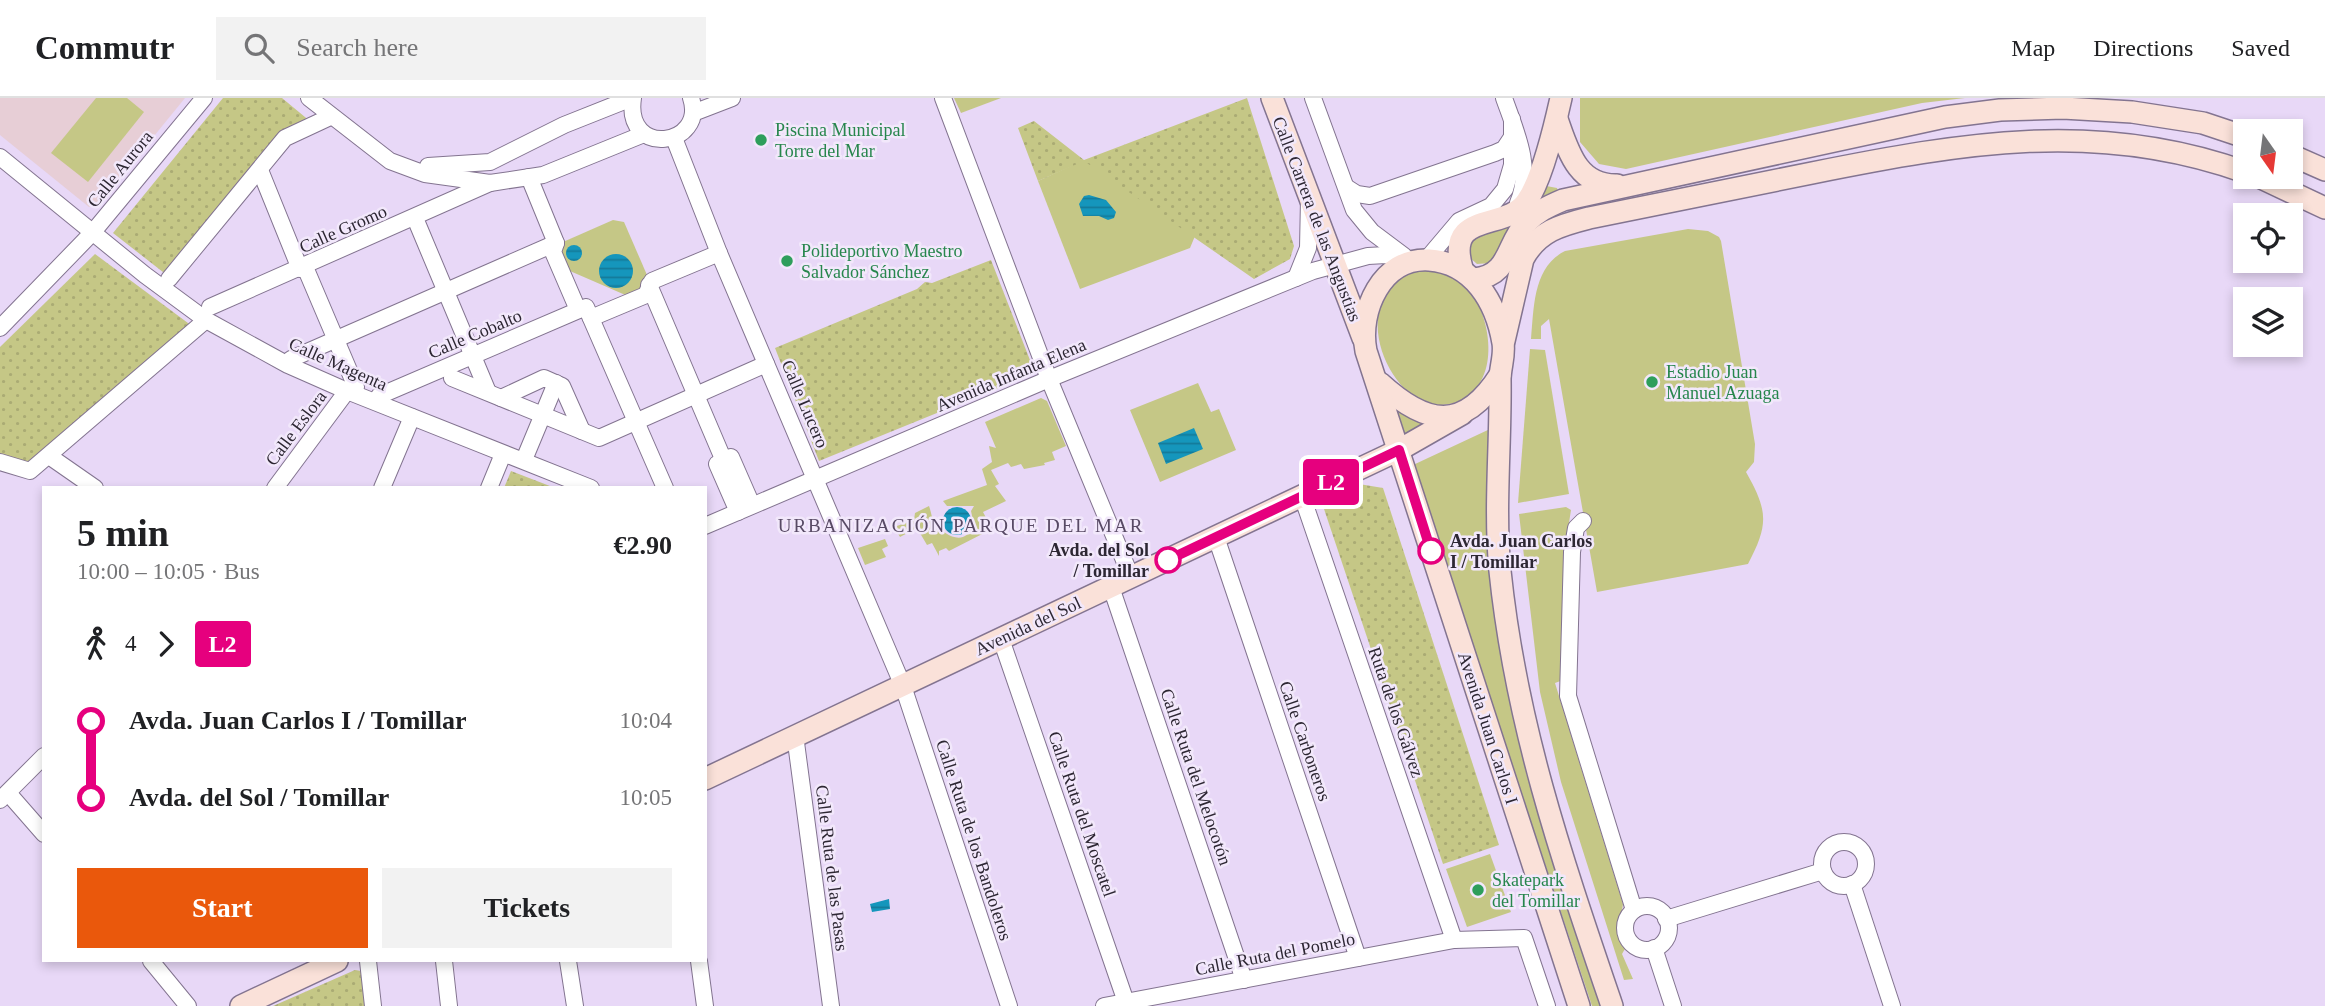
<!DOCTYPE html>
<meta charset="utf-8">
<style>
:root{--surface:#fff;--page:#f2f2f2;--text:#202124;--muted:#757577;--line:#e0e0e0;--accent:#ea580c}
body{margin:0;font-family:Georgia,serif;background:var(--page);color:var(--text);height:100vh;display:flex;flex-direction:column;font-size:26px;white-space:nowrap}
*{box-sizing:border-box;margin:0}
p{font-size:23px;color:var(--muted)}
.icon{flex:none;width:38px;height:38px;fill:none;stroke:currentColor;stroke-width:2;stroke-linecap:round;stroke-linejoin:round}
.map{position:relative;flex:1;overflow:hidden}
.drawer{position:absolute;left:42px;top:388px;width:665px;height:476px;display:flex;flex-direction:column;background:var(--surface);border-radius:0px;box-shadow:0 4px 10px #0003}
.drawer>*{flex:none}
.badge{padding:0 14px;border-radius:5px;font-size:24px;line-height:46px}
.needle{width:46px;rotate:166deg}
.controls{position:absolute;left:2233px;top:21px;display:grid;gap:14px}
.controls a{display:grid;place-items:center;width:70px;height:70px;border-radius:0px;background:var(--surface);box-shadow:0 4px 10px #0003;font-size:35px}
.map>.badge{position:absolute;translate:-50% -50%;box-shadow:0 0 0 4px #fff}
.legs{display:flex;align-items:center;gap:10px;height:77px;padding:0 35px;font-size:23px}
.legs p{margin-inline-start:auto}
.head{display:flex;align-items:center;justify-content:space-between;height:119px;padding:0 35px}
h1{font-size:38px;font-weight:700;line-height:52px}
.primary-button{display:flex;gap:14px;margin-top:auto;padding:14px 35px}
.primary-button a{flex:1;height:80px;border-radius:0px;background:var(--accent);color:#fff;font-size:28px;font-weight:700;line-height:80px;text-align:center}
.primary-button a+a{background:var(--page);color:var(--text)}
ul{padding:0 35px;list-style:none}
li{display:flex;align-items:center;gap:24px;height:77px;font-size:26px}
li i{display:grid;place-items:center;width:10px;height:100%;margin:0 9px;background:currentColor}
li i::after{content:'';width:18px;height:18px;margin:-9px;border:5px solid;border-radius:50%;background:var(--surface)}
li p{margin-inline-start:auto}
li:first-child i{background:linear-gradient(#0000 50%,currentColor 0)}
li:last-child i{background:linear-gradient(currentColor 50%,#0000 0)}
header{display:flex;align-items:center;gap:42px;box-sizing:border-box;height:98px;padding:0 35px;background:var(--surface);border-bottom:2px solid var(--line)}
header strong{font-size:33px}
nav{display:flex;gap:38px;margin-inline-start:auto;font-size:24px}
.search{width:490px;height:63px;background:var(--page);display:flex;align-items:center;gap:18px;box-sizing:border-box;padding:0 24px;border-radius:0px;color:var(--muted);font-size:26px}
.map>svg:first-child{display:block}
.education{fill:#e7ced6}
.grass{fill:#c5c786}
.park{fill:url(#park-dots)}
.water{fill:url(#water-rules)}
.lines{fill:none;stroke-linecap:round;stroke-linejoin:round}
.street-casing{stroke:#837490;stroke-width:18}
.secondary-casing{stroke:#837490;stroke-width:24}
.street{stroke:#fff;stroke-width:16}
.secondary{stroke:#fae1d9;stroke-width:21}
.line-1-casing{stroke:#fff;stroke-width:16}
.line-1{stroke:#e6007e;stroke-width:10}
.leisure-dot{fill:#2e9e5b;stroke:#f2e8fb;stroke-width:2.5}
.stop-1-dot{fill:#fff;stroke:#e6007e;stroke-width:3.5}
.labels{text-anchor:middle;stroke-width:5;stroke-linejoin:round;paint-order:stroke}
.leisure-label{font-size:18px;fill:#27864d;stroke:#f2e8fb;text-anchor:start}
.street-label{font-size:18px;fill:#2d2733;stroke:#f2e8fb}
.stop-label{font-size:18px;font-weight:bold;fill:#2d2733;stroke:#f2e8fb;text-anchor:start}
.neighbourhood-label{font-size:19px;letter-spacing:2px;fill:#584a65;stroke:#f2e8fb}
</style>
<header>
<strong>Commutr</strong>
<div class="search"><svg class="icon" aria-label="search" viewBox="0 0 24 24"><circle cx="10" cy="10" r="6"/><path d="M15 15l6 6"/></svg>Search here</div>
<nav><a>Map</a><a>Directions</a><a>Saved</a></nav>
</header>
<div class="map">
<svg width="2325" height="908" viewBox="0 0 2325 908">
<defs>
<pattern id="park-dots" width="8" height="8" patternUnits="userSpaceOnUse" patternTransform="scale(1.75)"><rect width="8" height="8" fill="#c5c786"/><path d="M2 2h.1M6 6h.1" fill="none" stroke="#aaab74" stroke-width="1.8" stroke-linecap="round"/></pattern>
<pattern id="water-rules" width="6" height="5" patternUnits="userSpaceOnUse" patternTransform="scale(1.75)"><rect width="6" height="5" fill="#1596bc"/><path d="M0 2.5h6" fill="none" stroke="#147a99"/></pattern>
</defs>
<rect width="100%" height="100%" fill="#e8d8f7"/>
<path class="education" d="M0 0H185L97 108 89 109 0 37Z"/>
<g class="grass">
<path d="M96 0H127L144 14 88 84 51 55Z"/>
<path d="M954 0H1001L961 15Z"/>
<path d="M1580 0H1965L1922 5 1626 71 1599 66 1580 44Z"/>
<path d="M1084 62 1195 138 1190 150 1080 191 1038 83Z"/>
<path d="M1541 87 1557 90 1560 100 1491 165 1477 166 1468 158 1469 146 1473 140Z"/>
<path d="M613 122 624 124 647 177 640 195 630 199 563 170 557 157 563 144Z"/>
<path d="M1688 131 1708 133 1719 139 1721 143 1755 346 1754 364 1746 374C1768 413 1769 426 1748 466L1597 494 1549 221 1541 228V241H1531C1534 209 1533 169 1565 153Z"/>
<path d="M1437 170C1447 176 1462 182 1469 190 1491 220 1501 280 1463 301 1392 340 1326 175 1437 170Z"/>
<path d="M1530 251 1545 252 1569 396 1518 405Z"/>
<path d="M1198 285 1211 314 1219 311 1236 352 1160 384 1130 312Z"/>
<path d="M1041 300 1047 303 1066 348 1052 354 1055 362 1044 365 1045 367 1024 371 1021 366 1011 369 1008 365 991 372 999 386 995 388 1006 403 983 414 992 431 949 453 946 450 939 453V458L932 445 927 447 917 430 900 439 894 429 914 422 915 415 929 408C931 413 932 421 934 425 945 437 964 450 974 427L971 413 974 408H947L943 403 987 387 982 371 992 364 989 348 996 350 985 324Z"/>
<path d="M1391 306 1404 317 1435 326 1402 341Z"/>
<path d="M1490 331 1503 559 1527 678 1602 908H1592L1413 367Z"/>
<path d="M1566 409 1571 412 1566 444V581L1555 585 1623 806 1619 831 1626 849 1622 856 1633 881 1624 882 1561 684 1540 594 1519 416Z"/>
<path d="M885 441 888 448 882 451 886 459 865 467 858 450Z"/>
<path d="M1490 756 1511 814 1467 829 1446 771Z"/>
</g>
<g class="park">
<path d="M223 0H282L311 24 283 37 168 178 113 135Z"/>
<path d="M1247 0 1294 148 1290 161 1254 181 1084 63 1038 83 1018 30 1034 23 1084 62Z"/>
<path d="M95 156 192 228 39 361 24 365 0 359V249Z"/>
<path d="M991 162 1035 275 819 363 775 250 917 191 925 184 932 185Z"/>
<path d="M511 373 555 390H504Z"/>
<path d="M1359 386 1383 390 1499 747 1443 766 1322 405Z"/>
<path d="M355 872 361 873 366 908H273Z"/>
</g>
<g class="water">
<path d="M1089 97 1106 102 1116 114 1114 120 1108 122 1099 118H1083L1079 106 1084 98Z"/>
<circle cx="574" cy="155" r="8"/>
<circle cx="616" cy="173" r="17"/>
<path d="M1194 330 1203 351 1166 366 1158 345Z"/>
<circle cx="957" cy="423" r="14"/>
<path d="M889 801 890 811 872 814 870 806Z"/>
</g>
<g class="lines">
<defs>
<g id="street">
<path d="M309 0 390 63 425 76 490 85 543 77 644 36"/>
<path d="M633 0C624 61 707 48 691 0"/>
<path d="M943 0 1049 281 1131 479"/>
<path d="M1313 0 1354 112 1372 134 1404 158"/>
<path d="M1504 0C1516 34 1533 70 1518 105"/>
<path d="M693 15 732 0"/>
<path d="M674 40 719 155 903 588 1009 908"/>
<path d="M0 59 145 177 206 222 288 267 347 293 591 390"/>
<path d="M428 68 490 64 564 27 632 0"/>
<path d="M260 72 300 171"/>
<path d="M529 79 556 145 553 154 578 212"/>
<path d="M1346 89 1357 96 1370 98 1495 55 1504 51 1512 39"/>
<path d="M415 120 488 294"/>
<path d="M1426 162 1459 123 1491 108 1505 91 1512 67V21"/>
<path d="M305 169 356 289"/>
<path d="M1296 180 1308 150 1309 101"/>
<path d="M169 181 285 40 330 19"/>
<path d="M649 187 724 363"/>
<path d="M210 209 490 85"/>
<path d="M591 220 646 197 652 183 719 155"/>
<path d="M0 230 93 134 204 0"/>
<path d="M291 261 556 145"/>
<path d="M452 280 599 340 766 266"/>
<path d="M379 298 586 209 665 390"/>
<path d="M501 300 544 280 562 288 582 333"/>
<path d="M526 357 556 285"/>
<path d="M49 358 95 390"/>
<path d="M0 364 30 373 206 222"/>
<path d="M275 390 347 293"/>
<path d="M382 390 412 319"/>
<path d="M489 390 503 356"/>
<path d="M1302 398 1454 842"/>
<path d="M738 414 717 366 731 359 752 407"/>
<path d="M1583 423 1576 430 1572 454 1568 598 1634 812"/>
<path d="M705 428 1049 281 1313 173 1368 158 1386 157 1411 163"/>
<path d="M1216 439 1358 860"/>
<path d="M1111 489 1244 882"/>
<path d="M1001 541 1126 904"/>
<path d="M795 637 831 908"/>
<path d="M9 696 44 736"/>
<path d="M0 702 44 658"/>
<circle cx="1844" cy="766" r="22"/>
<path d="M1852 786 1892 908"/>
<circle cx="1647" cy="830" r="22"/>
<path d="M1666 821 1823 773"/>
<path d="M1654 850 1673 908"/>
<path d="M151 863 188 908"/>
<path d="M368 863 373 908"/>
<path d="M444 863 449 908"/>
<path d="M568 863 575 908"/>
<path d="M699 863 705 908"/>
<path d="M1104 908 1454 842 1524 840 1547 908"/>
</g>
<g id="secondary">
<path d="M1272 0 1363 240"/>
<path d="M1557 21C1568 52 1577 88 1617 87"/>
<path d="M2291 57 2325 72"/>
<path d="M2259 79 2325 110"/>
<path d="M1462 170C1445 111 1507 134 1527 103 1542 81 1555 27 1561 0"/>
<path d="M1475 181C1510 177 1506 147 1525 126 1536 114 1549 108 1563 102L1945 19 2000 12 2063 10 2132 14 2203 25 2245 39"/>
<path d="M1504 243 1523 161C1538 133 1561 127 1589 120 1663 105 1738 90 1812 75 1962 45 2097 21 2245 74"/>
<path d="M1380 285C1426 327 1463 335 1500 277"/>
<path d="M705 681 1399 352 1462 316"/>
<path d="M241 908 337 863"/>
<path d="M1579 908 1366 253C1358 213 1382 159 1429 162 1473 165 1496 204 1503 245 1505 258 1500 269 1500 282 1501 345 1494 409 1500 473 1516 628 1562 761 1612 908"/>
</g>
</defs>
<use href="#street" class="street-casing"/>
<use href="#secondary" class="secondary-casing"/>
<use href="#street" class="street"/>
<use href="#secondary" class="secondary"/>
</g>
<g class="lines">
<defs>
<path id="line-1" d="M1168 462 1399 352 1431 453"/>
</defs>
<use href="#line-1" class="line-1-casing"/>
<use href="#line-1" class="line-1"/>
</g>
<g class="leisure-dot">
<circle cx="761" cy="42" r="7"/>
<circle cx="787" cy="163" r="7"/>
<circle cx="1652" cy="284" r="7"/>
<circle cx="1478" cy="792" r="7"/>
</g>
<g class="stop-1-dot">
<circle cx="1431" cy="453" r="12"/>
<circle cx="1168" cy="462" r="12"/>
</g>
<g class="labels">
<g class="leisure-label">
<text x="775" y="38">Piscina Municipal<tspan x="775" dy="21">Torre del Mar</tspan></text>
<text x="801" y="159">Polideportivo Maestro<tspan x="801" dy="21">Salvador Sánchez</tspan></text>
<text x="1666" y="280">Estadio Juan<tspan x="1666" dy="21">Manuel Azuaga</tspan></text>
<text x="1492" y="788">Skatepark<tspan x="1492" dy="21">del Tomillar</tspan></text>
</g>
<g class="street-label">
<text transform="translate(120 71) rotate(-51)" y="6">Calle Aurora</text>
<text transform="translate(1317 121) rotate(69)" y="6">Calle Carrera de las Angustias</text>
<text transform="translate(343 131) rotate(-24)" y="6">Calle Gromo</text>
<text transform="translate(475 236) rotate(-23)" y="6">Calle Cobalto</text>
<text transform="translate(338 266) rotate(24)" y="6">Calle Magenta</text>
<text transform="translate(1011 277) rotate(-23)" y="6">Avenida Infanta Elena</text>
<text transform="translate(805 306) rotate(67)" y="6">Calle Lucero</text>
<text transform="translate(296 330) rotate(-53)" y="6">Calle Eslora</text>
<text transform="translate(1028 528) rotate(-25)" y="6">Avenida del Sol</text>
<text transform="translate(1396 614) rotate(71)" y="6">Ruta de los Gálvez</text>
<text transform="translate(1488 630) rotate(72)" y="6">Avenida Juan Carlos I</text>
<text transform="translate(1305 643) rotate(71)" y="6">Calle Carboneros</text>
<text transform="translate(1196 679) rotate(71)" y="6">Calle Ruta del Melocotón</text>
<text transform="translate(1082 716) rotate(71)" y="6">Calle Ruta del Moscatel</text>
<text transform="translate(974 742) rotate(72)" y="6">Calle Ruta de los Bandoleros</text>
<text transform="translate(832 770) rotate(83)" y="6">Calle Ruta de las Pasas</text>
<text transform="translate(1275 856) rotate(-11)" y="6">Calle Ruta del Pomelo</text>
</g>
<g class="stop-label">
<text x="1450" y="449">Avda. Juan Carlos<tspan x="1450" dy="21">I / Tomillar</tspan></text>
<text x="1149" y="458" text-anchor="end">Avda. del Sol<tspan x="1149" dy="21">/ Tomillar</tspan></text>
</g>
<g class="neighbourhood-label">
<text x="961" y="434">URBANIZACIÓN PARQUE DEL MAR</text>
</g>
</g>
</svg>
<div class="controls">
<a><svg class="needle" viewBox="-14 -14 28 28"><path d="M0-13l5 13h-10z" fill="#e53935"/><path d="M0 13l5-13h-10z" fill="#757577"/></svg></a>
<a><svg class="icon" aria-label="locate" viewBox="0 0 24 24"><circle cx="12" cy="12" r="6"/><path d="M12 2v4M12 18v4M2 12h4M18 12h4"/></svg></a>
<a><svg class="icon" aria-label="layers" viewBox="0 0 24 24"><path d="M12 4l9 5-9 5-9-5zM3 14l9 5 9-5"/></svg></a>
</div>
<b class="badge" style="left:1331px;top:384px;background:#e6007e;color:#fff">L2</b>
<section class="drawer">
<div class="head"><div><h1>5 min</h1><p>10:00 – 10:05 · Bus</p></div><b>€2.90</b></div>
<div class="legs"><svg class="icon" aria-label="walk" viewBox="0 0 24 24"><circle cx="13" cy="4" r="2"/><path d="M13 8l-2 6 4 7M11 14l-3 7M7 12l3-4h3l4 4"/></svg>4<svg class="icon" aria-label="forward" viewBox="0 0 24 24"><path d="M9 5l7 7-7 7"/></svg><b class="badge" style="background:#e6007e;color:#fff">L2</b></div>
<ul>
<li><i style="color:#e6007e"></i><b>Avda. Juan Carlos I / Tomillar</b><p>10:04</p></li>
<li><i style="color:#e6007e"></i><b>Avda. del Sol / Tomillar</b><p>10:05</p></li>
</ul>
<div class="primary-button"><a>Start</a><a>Tickets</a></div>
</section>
</div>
